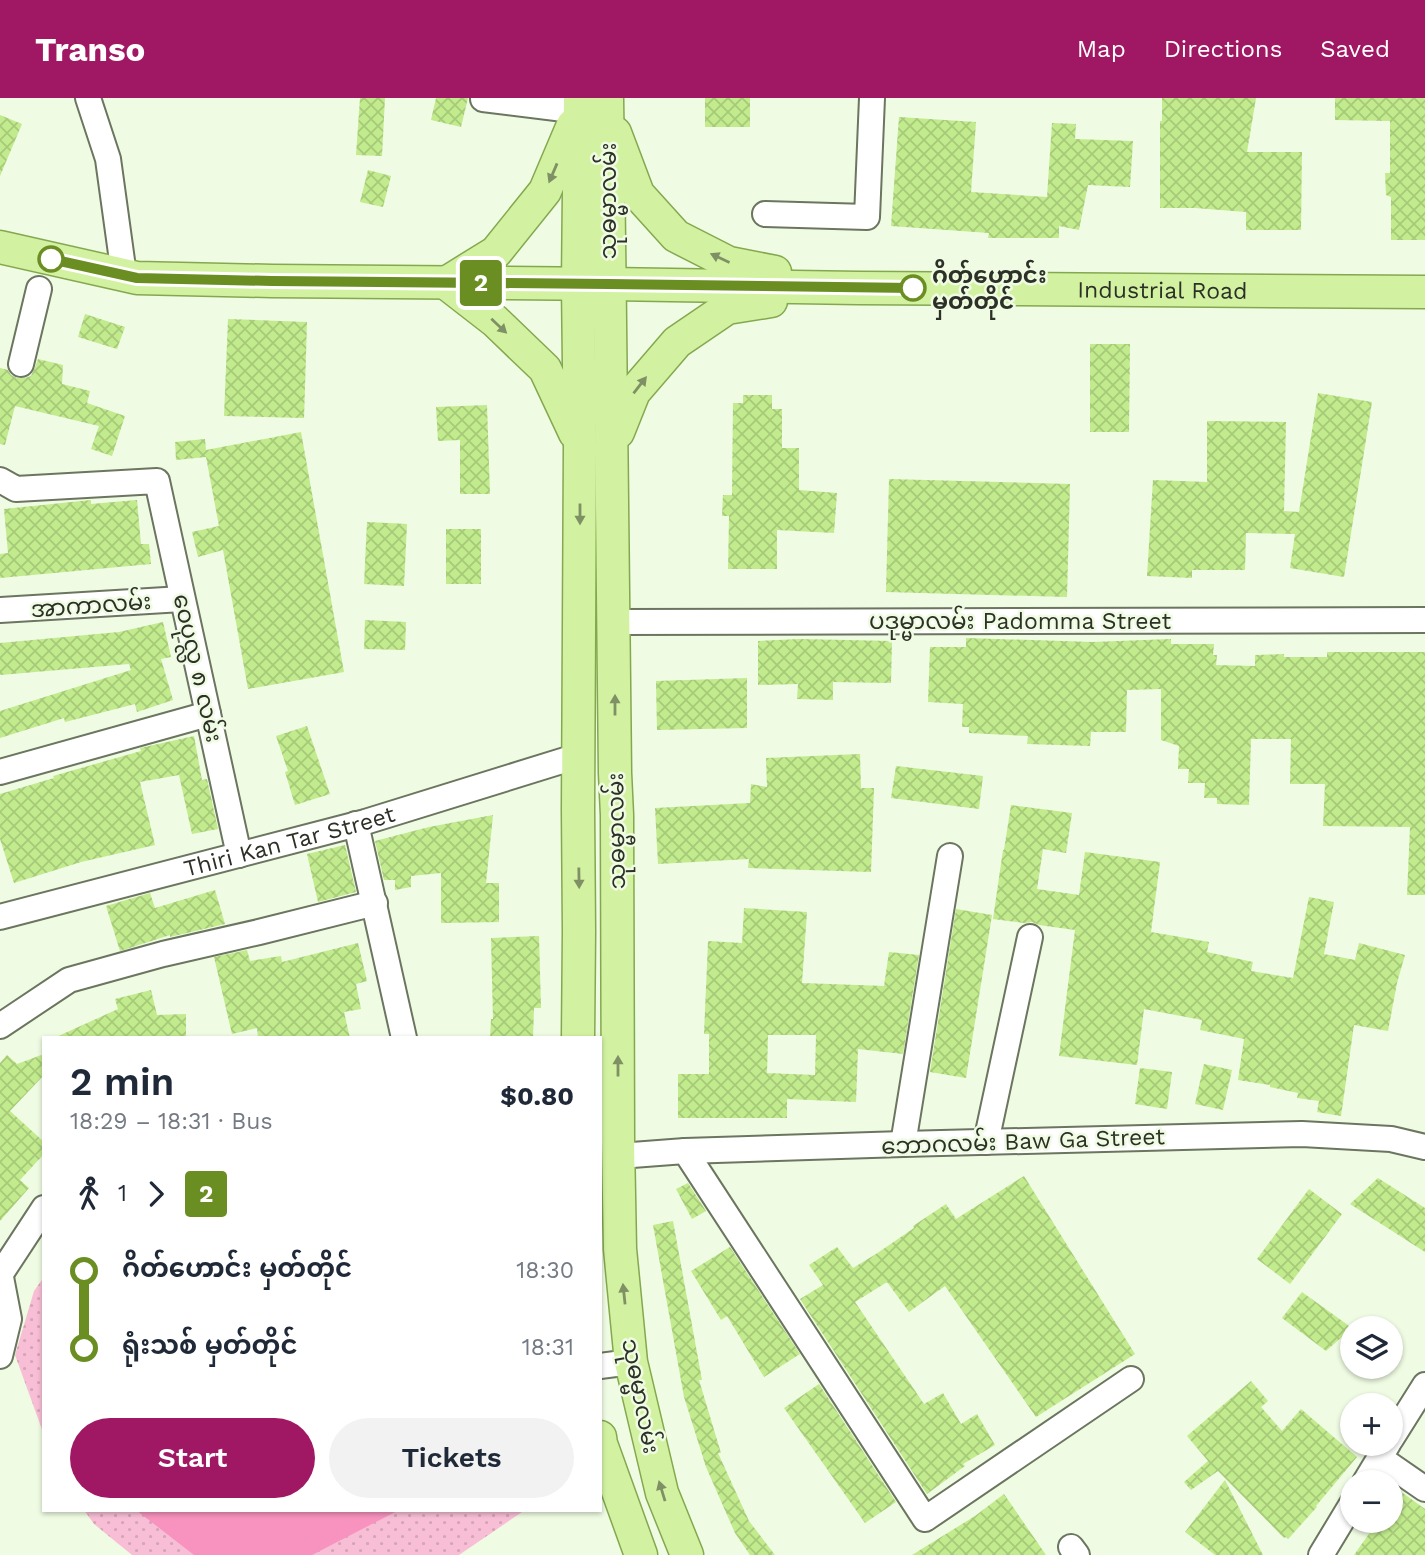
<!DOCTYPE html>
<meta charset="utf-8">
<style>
:root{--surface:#fff;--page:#f2f2f3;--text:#1f2937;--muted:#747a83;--accent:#a01763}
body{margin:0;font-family:"Work Sans","Noto Sans Myanmar",sans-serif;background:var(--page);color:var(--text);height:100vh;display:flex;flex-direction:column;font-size:26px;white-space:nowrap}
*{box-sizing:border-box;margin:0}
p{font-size:23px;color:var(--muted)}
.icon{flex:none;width:38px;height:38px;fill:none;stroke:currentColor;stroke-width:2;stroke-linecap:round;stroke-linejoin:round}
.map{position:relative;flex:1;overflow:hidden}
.sheet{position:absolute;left:42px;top:938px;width:560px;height:476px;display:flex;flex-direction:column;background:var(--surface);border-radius:0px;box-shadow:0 2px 5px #0004}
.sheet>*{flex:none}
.badge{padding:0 14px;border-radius:5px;font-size:24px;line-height:46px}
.buttons{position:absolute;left:1340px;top:1218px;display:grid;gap:14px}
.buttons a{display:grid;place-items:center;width:63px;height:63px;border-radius:50%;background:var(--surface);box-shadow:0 2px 5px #0004;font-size:35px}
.map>.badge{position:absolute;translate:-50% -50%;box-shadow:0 0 0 4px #fff}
.legs{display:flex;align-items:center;gap:10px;height:77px;padding:0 28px;font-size:23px}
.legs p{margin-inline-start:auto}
.headline{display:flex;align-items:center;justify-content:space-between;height:119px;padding:0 28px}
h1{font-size:38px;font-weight:600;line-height:52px}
.button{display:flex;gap:14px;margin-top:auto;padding:14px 28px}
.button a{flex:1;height:80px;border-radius:42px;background:var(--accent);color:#fff;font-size:28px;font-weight:600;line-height:80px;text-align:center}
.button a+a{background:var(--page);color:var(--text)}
ul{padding:0 28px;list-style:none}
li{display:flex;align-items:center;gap:24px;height:77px;font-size:26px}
li i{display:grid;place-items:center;width:10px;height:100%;margin:0 9px;background:currentColor}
li i::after{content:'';width:18px;height:18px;margin:-9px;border:5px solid;border-radius:50%;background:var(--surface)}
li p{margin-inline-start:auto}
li:first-child i{background:linear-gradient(#0000 50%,currentColor 0)}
li:last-child i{background:linear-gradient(currentColor 50%,#0000 0)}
header{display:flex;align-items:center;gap:42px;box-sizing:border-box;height:98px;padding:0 35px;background:var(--accent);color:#fff}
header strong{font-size:33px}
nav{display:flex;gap:38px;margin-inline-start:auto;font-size:24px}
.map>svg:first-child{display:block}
.park{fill:url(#park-dots)}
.water{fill:#f793be}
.building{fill:url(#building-cross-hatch);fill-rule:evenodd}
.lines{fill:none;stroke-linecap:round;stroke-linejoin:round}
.minor-casing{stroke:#6b755f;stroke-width:28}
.major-casing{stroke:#84a84f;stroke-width:35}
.minor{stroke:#fff;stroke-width:24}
.major{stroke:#d2f2a2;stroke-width:32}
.oneway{fill:#7f9164}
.line-1-casing{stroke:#fff;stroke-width:16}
.line-1{stroke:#6b8e23;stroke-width:10}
.stop-1-dot{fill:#fff;stroke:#6b8e23;stroke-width:3.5}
.labels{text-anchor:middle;stroke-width:5;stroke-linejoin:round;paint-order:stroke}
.street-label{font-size:23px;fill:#2c3027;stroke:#effbe2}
.stop-label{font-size:23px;font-weight:bold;fill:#2c3027;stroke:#effbe2;text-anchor:start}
</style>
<header>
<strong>Transo</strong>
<nav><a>Map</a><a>Directions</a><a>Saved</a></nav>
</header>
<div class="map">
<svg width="1425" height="1457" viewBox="0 0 1425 1457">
<defs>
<pattern id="park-dots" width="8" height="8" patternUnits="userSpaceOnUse" patternTransform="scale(1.75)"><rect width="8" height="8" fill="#f8bed5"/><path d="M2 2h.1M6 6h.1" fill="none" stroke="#d5a4b7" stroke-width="1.8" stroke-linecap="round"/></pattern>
<pattern id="building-cross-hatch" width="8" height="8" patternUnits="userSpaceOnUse" patternTransform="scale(1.75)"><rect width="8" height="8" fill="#c2eb8d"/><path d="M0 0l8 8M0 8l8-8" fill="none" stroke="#a7ca7a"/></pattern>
</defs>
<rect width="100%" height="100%" fill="#effbe2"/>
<g class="park">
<path d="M44 1179V1337L15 1257 34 1193Z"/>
<path d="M84 1412H525L459 1457H132L94 1426Z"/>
</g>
<path class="water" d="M136 1412H399L312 1457H194Z"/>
<g class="building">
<path d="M360 0H385L382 58 356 57Z"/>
<path d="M436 0H468L461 29 431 22Z"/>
<rect x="705" y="0" width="45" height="29"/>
<path d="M1162 0H1256L1247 54H1302L1301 132H1246V114L1195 110H1160V23H1162Z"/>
<path d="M1335 0H1425V142H1391V99L1386 97 1385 75H1390V23L1335 22Z"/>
<path d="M0 17 22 26 0 78Z"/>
<path d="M899 19 976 24 971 94 1047 99 1052 25 1076 26 1075 41 1133 43 1130 89 1088 87 1079 132 1059 128V140H988L989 135 891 128Z"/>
<path d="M368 72 391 78 383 109 360 104Z"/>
<path d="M85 216 125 229 117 251 78 239Z"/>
<path d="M228 221 307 224 304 320 224 318Z"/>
<path d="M1090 246H1130L1129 334H1090Z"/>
<path d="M38 261 63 267 62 286 90 293 87 305 125 318 112 358 91 351 99 328 15 308 5 347 0 346V270L8 272 11 277 17 280H25L31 278 35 269Z"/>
<path d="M1318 295 1372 304 1344 479 1290 470 1295 436 1246 435 1245 472H1192V480L1147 478 1153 382 1207 384V323L1286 324 1284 413 1299 414Z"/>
<path d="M743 297H772V311H782V350H799V392L837 395 834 435 777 432V471H728L729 418H722L723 397H732L733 305H743Z"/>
<path d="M487 307 490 396H460V342L438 343 436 309Z"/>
<path d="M301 334 344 574 248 591 223 452 198 459 192 434 219 428 206 359 176 362 175 344 205 341 206 352Z"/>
<path d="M889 381 1070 386 1067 499 886 494Z"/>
<path d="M91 402V406L137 402 141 446H149L151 466 0 480V456L8 455 4 411Z"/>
<path d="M367 424 407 426 404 488 364 486Z"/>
<rect x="446" y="431" width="35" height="55"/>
<path d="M365 522 406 524 405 552 364 551Z"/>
<path d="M163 524 171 559 161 561 173 602 137 614 135 606 65 624 64 620 0 640V613L131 572 129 566 0 577V545L119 534Z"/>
<path d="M966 540 1093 544 1171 541V546H1214L1213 557H1217L1216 567 1255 568V557L1284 556V559H1327V554H1425V797H1407L1410 729 1323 728 1325 686H1290L1291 641H1251L1249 707 1217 706V700H1204L1205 685H1188L1189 671H1178L1179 648 1161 642V591L1127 592 1126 634H1091L1090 648 1027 646 1028 638 969 635V629H962L963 606 928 604 930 549H966Z"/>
<path d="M799 541 892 543 891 585 833 584V602L797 601 798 586 758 587V543Z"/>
<path d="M747 580V630L657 632 656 583Z"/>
<path d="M307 628 330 696 295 707 285 674 288 673 276 638Z"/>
<path d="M194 638 202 682 207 681 218 731 192 736 179 677 140 684 155 747 81 764 14 785 0 741V696L54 680 53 678 141 653 140 650Z"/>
<path d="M860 656 861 690H874L871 774 748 770 749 761 658 766 655 710 750 705 751 686 767 689 766 660Z"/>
<path d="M896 668 983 678 979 711 891 700Z"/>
<path d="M1011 707 1072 715 1066 755 1043 751 1037 791 1079 797 1085 754 1160 764 1151 834 1209 844 1207 854 1253 864 1251 873 1293 880 1309 799 1334 804 1324 856 1355 862 1359 845 1405 857 1397 885 1388 933 1354 927 1341 1018 1317 1014 1319 1003 1297 1000 1298 995 1270 989V987L1238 982 1244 941 1200 932 1202 922 1144 911 1137 967 1059 958 1075 832 1039 827 1032 824 1024 825 993 821 1003 752H1004Z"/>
<path d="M493 717 486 785H499V824L441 825V775L411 778V789L395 792V782H384L375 743 429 729Z"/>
<path d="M345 747 356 794 318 804 307 756Z"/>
<path d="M215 792 225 826 170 839V837L120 853 106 808 150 795 155 810Z"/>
<path d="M744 810 807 814 802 885 884 888 889 854 919 857 903 956 858 951 856 1004 787 1001V1020H678V976H709V936H704L708 843 742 845ZM768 937H816L815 977 767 975Z"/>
<path d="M956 811 992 817 966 980 930 974Z"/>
<path d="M539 838 541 910H534L533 940H490L491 921H493L491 840Z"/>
<path d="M358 845 367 883 356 886 361 911 344 914 350 940H258L257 930 232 936 214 859 247 852 250 863 281 858 282 864Z"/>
<path d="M151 892 157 917 186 916V940H54L118 911 115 901Z"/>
<path d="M44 956V977L10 1013 44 1044V1056L20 1082 29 1090 0 1123V965L7 957 17 966Z"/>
<path d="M1204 966 1232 972 1223 1012 1195 1006Z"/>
<path d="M1140 970 1172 974 1167 1011 1135 1006Z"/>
<path d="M1024 1078 1135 1256 1036 1319 945 1188 909 1214 887 1184 855 1204 924 1306 943 1295 961 1326 977 1316 995 1347 963 1366 965 1368 927 1396 800 1201 823 1187 809 1167 837 1149 853 1170 876 1156 914 1130 913 1128 946 1106 956 1121Z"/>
<path d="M1378 1080 1425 1110V1154L1350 1106Z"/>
<path d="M688 1085 706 1113 692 1121 676 1091Z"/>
<path d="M1309 1091 1342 1116 1290 1186 1257 1161Z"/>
<path d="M673 1123 702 1282H699L721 1355H718L749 1423 775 1457H750L735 1435 706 1369 684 1299 653 1127Z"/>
<path d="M730 1149 800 1256 764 1279 727 1218 721 1222 691 1173Z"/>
<path d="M1302 1194 1352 1230 1326 1253 1282 1220Z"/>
<path d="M1251 1283 1268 1303 1261 1309 1282 1333 1301 1311 1357 1359 1316 1408 1317 1409 1288 1441 1286 1439 1284 1440 1218 1373 1191 1392 1184 1384 1208 1363 1187 1338Z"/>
<path d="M819 1286 896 1404 865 1425 784 1310Z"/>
<path d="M1225 1382 1263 1457H1215L1185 1434Z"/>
<path d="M1400 1393 1425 1411V1457H1354L1378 1423H1391V1405Z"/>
<path d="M1004 1396 1046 1457H912L975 1418Z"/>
</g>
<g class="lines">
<defs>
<g id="minor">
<path d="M88 0 108 61 124 177"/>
<path d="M484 0 483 1 580 13"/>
<path d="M765 116 867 119 872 0"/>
<path d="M21 266 39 191"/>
<path d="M0 382 16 391 157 383 239 757"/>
<path d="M0 512 182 501"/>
<path d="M614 524 1425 522"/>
<path d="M0 674 208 616"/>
<path d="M356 726 404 940"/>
<path id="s1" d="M0 819 365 724 578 658"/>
<path d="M0 928 69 882 163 856 259 834 375 805"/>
<path d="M986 1044 1030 839"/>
<path d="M903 1046 950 758"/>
<path d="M685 1053 925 1421 1131 1281"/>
<path d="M619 1058 685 1053 903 1046 1302 1036 1391 1041 1425 1049"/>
<path d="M0 1174 9 1221 0 1258"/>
<path d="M0 1177 44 1110"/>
<path d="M600 1268 631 1264"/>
<path d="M1391 1341 1425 1287"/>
<path d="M1380 1360 1425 1391"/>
<path d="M1365 1384 1388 1346"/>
<path d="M1071 1449 1077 1457"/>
<path d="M1321 1457 1353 1404"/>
</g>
<g id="major">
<path d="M607 0C610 225 614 450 615 675L617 717 618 1044 620 1151 631 1264 662 1395 687 1457"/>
<path d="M615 35 638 96 676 138 729 165 775 174"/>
<path id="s2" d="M0 149 137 180 272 183 609 186 859 190 1425 194"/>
<path d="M446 185 496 154 545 93 573 27"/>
<path d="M446 185 495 223 545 271 575 335"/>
<path d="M618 334 634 294 677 244 727 210 771 203"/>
<path d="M578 940 579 834 578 712 580 348 578 186 580 0"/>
<path d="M600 1339 601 1346 641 1457"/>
</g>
</defs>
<use href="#minor" class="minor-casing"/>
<use href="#major" class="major-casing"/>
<use href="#minor" class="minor"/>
<use href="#major" class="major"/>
</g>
<defs><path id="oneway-solid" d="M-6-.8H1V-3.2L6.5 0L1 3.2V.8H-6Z" transform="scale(1.75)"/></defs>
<g class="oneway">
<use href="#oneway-solid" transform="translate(553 75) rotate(113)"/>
<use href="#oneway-solid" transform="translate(720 160) rotate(-155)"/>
<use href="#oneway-solid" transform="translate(499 228) rotate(43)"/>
<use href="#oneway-solid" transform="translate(640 287) rotate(-52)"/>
<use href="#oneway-solid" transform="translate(580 416) rotate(90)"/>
<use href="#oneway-solid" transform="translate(615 607) rotate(-90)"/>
<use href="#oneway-solid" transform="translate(579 780) rotate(89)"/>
<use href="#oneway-solid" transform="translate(618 968) rotate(-90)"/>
<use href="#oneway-solid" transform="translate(624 1196) rotate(-96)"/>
<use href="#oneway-solid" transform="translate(662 1393) rotate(-107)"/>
</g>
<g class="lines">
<defs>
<path id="line-1" d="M51 161 137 180 272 183 608 186 913 190"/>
</defs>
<use href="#line-1" class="line-1-casing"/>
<use href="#line-1" class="line-1"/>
</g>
<g class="stop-1-dot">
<circle cx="51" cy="161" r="12"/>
<circle cx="913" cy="190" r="12"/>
</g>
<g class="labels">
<g class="street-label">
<text transform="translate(608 103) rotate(-90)" y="8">သုဓမ္မာလမ်း</text>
<text dy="8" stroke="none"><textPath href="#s2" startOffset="1166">Industrial Road</textPath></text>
<text transform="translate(91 507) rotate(-4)" y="8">အာကာလမ်း</text>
<text x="1020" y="531">ပဒုမ္မာလမ်း Padomma Street</text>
<text transform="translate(198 570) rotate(77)" y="8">ဝေပုလ္လ ၈ လမ်း</text>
<text transform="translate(616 733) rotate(-91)" y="8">သုဓမ္မာလမ်း</text>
<text dy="8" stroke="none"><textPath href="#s1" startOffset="299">Thiri Kan Tar Street</textPath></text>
<text transform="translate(1023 1043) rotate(-2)" y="8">ဘောဂလမ်း Baw Ga Street</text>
<text transform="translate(641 1298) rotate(79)" y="8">သုဓမ္မာလမ်း</text>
</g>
<g class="stop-label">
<text x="932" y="185">ဂိတ်ဟောင်း<tspan x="932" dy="26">မှတ်တိုင်</tspan></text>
</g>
</g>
</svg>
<div class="buttons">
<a><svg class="icon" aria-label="layers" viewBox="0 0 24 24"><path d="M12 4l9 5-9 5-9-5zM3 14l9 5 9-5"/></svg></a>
<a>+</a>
<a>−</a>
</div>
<b class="badge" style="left:481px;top:185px;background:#6b8e23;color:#fff">2</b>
<section class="sheet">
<div class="headline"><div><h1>2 min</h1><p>18:29 – 18:31 · Bus</p></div><b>$0.80</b></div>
<div class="legs"><svg class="icon" aria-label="walk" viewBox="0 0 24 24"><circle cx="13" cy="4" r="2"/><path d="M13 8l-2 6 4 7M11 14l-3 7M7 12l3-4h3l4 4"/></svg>1<svg class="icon" aria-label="forward" viewBox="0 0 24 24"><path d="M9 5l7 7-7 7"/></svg><b class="badge" style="background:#6b8e23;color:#fff">2</b></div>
<ul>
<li><i style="color:#6b8e23"></i><b>ဂိတ်ဟောင်း မှတ်တိုင်</b><p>18:30</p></li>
<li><i style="color:#6b8e23"></i><b>ရုံးသစ် မှတ်တိုင်</b><p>18:31</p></li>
</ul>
<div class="button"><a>Start</a><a>Tickets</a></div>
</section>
</div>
